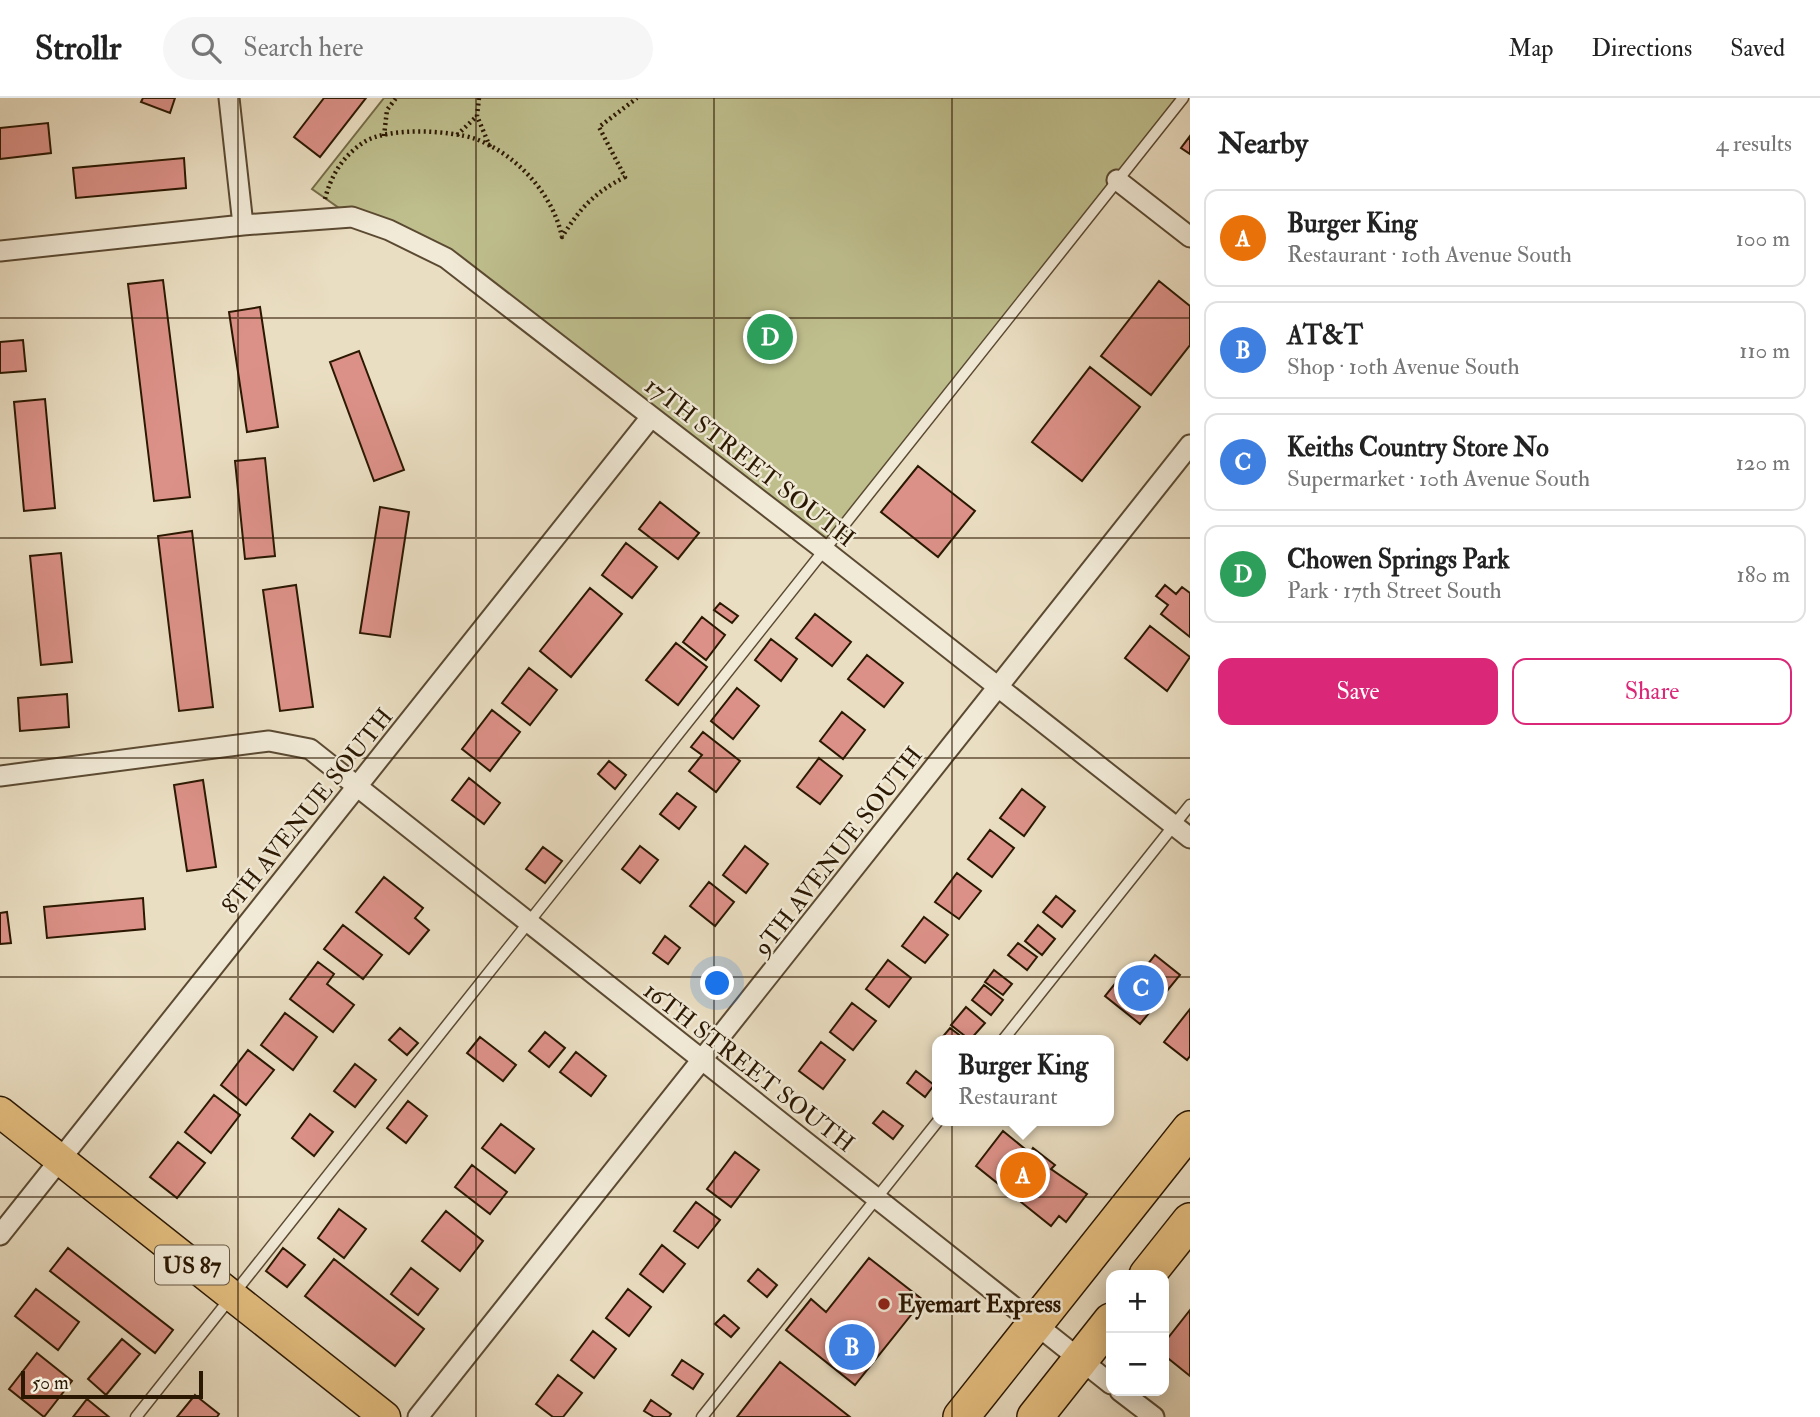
<!DOCTYPE html>
<meta charset="utf-8">
<style>
body{margin:0;font-family:"IM FELL Double Pica",serif;background:#f6f6f6;color:#222}
.controls{position:absolute;right:21px;bottom:21px;display:grid;overflow:hidden;border-radius:14px;box-shadow:0 4px 18px #0003}
.controls button{width:63px;height:63px;display:grid;place-items:center;padding:0;border:0;border-bottom:2px solid #e0e0e0;background:#fff;color:#222;font:35px sans-serif}
.scale{position:absolute;left:21px;bottom:18px;width:182px;box-sizing:border-box;padding-left:7px;border:4px solid #2b1802;border-top:0;font-size:19px;line-height:24px;white-space:nowrap;color:#2b1802;-webkit-text-stroke:5px #f1ead7;paint-order:stroke}
.you{position:absolute;left:718px;top:886px;width:24px;height:24px;margin:-18px;border:5px solid #fff;border-radius:50%;background:#1a73e8;box-shadow:0 0 0 10px #1a73e833}
.badge{display:grid;place-items:center;width:46px;height:46px;border-radius:50%;background:#db2777;color:#fff;font-size:23px;font-weight:700}
.pin{position:absolute;translate:-50% -50%;border:4px solid #fff;box-shadow:0 2px 7px #0006}
.popup{position:absolute;left:932px;top:937px;width:182px;height:91px;box-sizing:border-box;display:grid;place-content:center;border-radius:14px;background:#fff;filter:drop-shadow(0 2px 5px #0005);font-size:23px;white-space:nowrap;color:#767676}
.popup b{font-size:26px;color:#222}
.popup::after{content:'';position:absolute;left:50%;top:100%;margin-left:-14px;border:14px solid transparent;border-top-color:#fff}
.list{margin:0;padding:0;list-style:none}
h2{display:flex;justify-content:space-between;align-items:center;height:91px;margin:0;padding:0 28px;font-size:30px}
h2 small{font-size:23px;font-weight:400;color:#767676}
.list li{display:grid;grid-template-columns:46px 1fr auto;gap:21px;align-items:center;box-sizing:border-box;height:98px;margin:0 14px 14px;padding:0 14px;border:2px solid #e0e0e0;border-radius:14px}
.list b{display:block;font-size:26px;white-space:nowrap}
.list p{margin:0;font-size:23px;white-space:nowrap;color:#767676}
.list em{font-size:23px;font-style:normal;color:#767676}
.actions{display:flex;gap:14px;padding:21px 28px}
.actions a{flex:1;padding:16px 0;border:2px solid #db2777;border-radius:14px;text-align:center;font-size:24px;color:#db2777}
.actions .main{background:#db2777;color:#fff}
.icon{flex:none;width:38px;height:38px;fill:none;stroke:currentColor;stroke-width:2;stroke-linecap:round;stroke-linejoin:round}
.map{position:relative;flex:none;width:1190px;height:1319px;overflow:hidden}
header{display:flex;align-items:center;gap:42px;box-sizing:border-box;height:98px;padding:0 35px;background:#fff;border-bottom:2px solid #e0e0e0}
header strong{font-size:33px}
nav{display:flex;gap:38px;margin-inline-start:auto;font-size:24px}
.search{width:490px;height:63px;background:#f6f6f6;display:flex;align-items:center;gap:18px;box-sizing:border-box;padding:0 24px;border-radius:38px;color:#767676;font-size:26px}
main{display:flex}
aside{flex:1;background:#fff}
.map>svg:first-child{display:block}
</style>
<header>
<strong>Strollr</strong>
<div class="search"><svg class="icon" aria-label="search" viewBox="0 0 24 24"><circle cx="10" cy="10" r="6"/><path d="M15 15l6 6"/></svg>Search here</div>
<nav><a>Map</a><a>Directions</a><a>Saved</a></nav>
</header>
<main>
<div class="map">
<svg width="1190" height="1319" viewBox="0 0 1190 1319">
<rect width="100%" height="100%" fill="#eadec2"/>
<filter id="stains"><feTurbulence type="fractalNoise" baseFrequency=".00286" numOctaves="4"/><feColorMatrix values="0 0 0 0 .2 0 0 0 0 .09 0 0 0 0 .02 0 0 0 .5 -.17"/></filter>
<radialGradient id="worn" r=".72"><stop offset=".6" stop-color="#630" stop-opacity="0"/><stop offset="1" stop-color="#630" stop-opacity=".3"/></radialGradient>
<path fill="#bfbf8e" stroke="#756c48" stroke-width="2" d="M384,0H1183L823,451L446,160L352,119L312,91Z"/>
<path fill="#dc9188" stroke="#2b1802" stroke-width="2" d="M143,0H175L170,15L141,4Z
M324,0H366L320,59L294,39Z
M48,25L51,55L0,61V30Z
M1190,38V56L1181,50Z
M184,60L186,90L76,100L73,70Z
M163,182L190,399L154,403L128,186Z
M1159,183L1190,208V247L1151,297L1101,258Z
M260,209L278,329L247,334L229,214Z
M23,242L26,273L0,275V244Z
M359,253L404,372L374,383L330,264Z
M1090,269L1140,309L1082,383L1032,344Z
M45,301L55,410L24,413L14,304Z
M265,360L275,458L245,461L235,363Z
M918,368L975,413L938,459L881,414Z
M660,404L699,435L678,461L639,431Z
M380,409L409,414L390,539L360,535Z
M192,433L213,609L179,613L158,438Z
M626,445L657,469L632,500L602,477Z
M61,455L72,564L41,567L30,458Z
M296,487L313,609L280,613L263,492Z
M1165,487L1176,496L1182,489L1190,495V539L1161,516L1168,507L1156,498Z
M590,490L622,516L571,579L540,553Z
M720,505L738,518L732,525L714,512Z
M815,516L851,544L832,568L796,540Z
M702,519L725,537L706,562L683,544Z
M1150,528L1190,559L1167,593L1125,560Z
M771,541L797,561L781,583L755,562Z
M676,545L707,569L678,607L646,582Z
M867,557L903,585L884,609L848,581Z
M529,570L557,592L530,627L502,605Z
M737,590L759,608L733,641L711,623Z
M67,596L69,629L20,633L18,600Z
M492,612L520,634L490,673L462,651Z
M842,614L865,632L843,661L820,643Z
M703,634L740,663L716,694L689,673L702,657L691,649Z
M819,660L842,678L820,706L797,689Z
M609,663L626,677L615,691L598,676Z
M469,680L500,705L484,726L452,702Z
M203,682L216,769L187,773L174,687Z
M1022,691L1045,709L1024,738L1000,720Z
M677,695L696,709L679,731L660,716Z
M990,732L1014,750L992,779L968,761Z
M640,748L658,762L640,785L622,771Z
M745,748L768,766L746,795L723,777Z
M543,749L562,763L545,785L526,771Z
M957,775L981,793L959,821L935,804Z
M384,779L423,810L415,820L429,832L409,856L356,814Z
M709,784L734,804L715,828L690,808Z
M1056,798L1075,813L1062,829L1043,814Z
M143,800L145,831L47,840L44,809Z
M7,814L11,845L0,846V815Z
M924,819L948,837L925,865L902,848Z
M343,827L382,857L363,881L324,851Z
M1038,827L1055,841L1042,857L1025,843Z
M665,838L680,850L668,866L653,855Z
M1018,845L1037,859L1027,872L1008,857Z
M1155,857L1180,877L1140,926L1105,898L1126,872L1136,881Z
M888,862L911,880L889,909L866,891Z
M318,864L334,876L327,886L354,907L333,934L290,901Z
M994,872L1012,886L1003,897L985,884Z
M984,887L1003,902L991,917L972,902Z
M852,905L876,923L853,952L830,934Z
M966,909L985,925L970,942L951,927Z
M1190,911V958L1187,962L1164,944Z
M285,915L317,939L293,972L261,947Z
M400,930L418,945L407,957L389,942Z
M950,930L966,942H940Z
M545,934L565,950L549,969L529,953Z
M480,939L516,967L503,983L467,955Z
M821,944L845,962L823,991L799,973Z
M248,952L274,972L246,1007L221,987Z
M576,954L606,978L591,998L560,974Z
M355,966L376,982L355,1009L334,993Z
M916,973L934,987L925,999L907,985Z
M214,997L240,1017L211,1055L185,1034Z
M408,1003L427,1018L406,1045L387,1030Z
M883,1013L903,1028L893,1041L873,1025Z
M310,1016L333,1034L314,1058L292,1040Z
M501,1026L534,1051L515,1075L482,1050Z
M1003,1033L1030,1055L1033,1050L1055,1067L1051,1071L1087,1096L1066,1124L1059,1118L1051,1128L976,1068Z
M178,1044L205,1065L177,1100L150,1079Z
M735,1054L759,1072L731,1109L707,1091Z
M472,1067L507,1094L490,1116L455,1089Z
M696,1104L720,1122L698,1150L674,1133Z
M339,1111L366,1131L344,1160L318,1140Z
M446,1113L483,1143L460,1173L422,1143Z
M662,1147L685,1166L663,1194L640,1176Z
M68,1150L173,1232L155,1255L50,1173Z
M283,1150L305,1167L287,1189L266,1173Z
M869,1160L923,1202L855,1287L786,1232L811,1201L826,1214Z
M334,1161L424,1231L395,1268L305,1198Z
M411,1170L438,1191L418,1217L391,1196Z
M758,1171L777,1187L767,1199L748,1183Z
M36,1191L79,1224L58,1252L15,1218Z
M628,1191L651,1209L629,1238L606,1220Z
M1190,1212V1278L1164,1257V1245Z
M724,1217L739,1230L731,1239L715,1226Z
M593,1233L616,1251L594,1280L571,1262Z
M122,1241L140,1256L106,1297L88,1281Z
M37,1255L72,1283L44,1319L9,1291Z
M682,1262L703,1276L693,1291L672,1277Z
M780,1264L850,1319H737Z
M558,1277L582,1295L563,1319H553L536,1306Z
M195,1297L219,1316L217,1319H177Z
M87,1301L109,1319H73Z
M651,1302L671,1316L669,1319H654L644,1313Z"/>
<g fill="none" stroke-linecap="round" stroke-linejoin="round">
<defs>
<path id="lane" d="M1003,942L1190,707
M136,1319L1183,0
M702,1319L938,1023"/>
<path id="street" d="M229,0L243,127
M1117,82L1190,139
M0,153L243,127L352,119L389,132L446,160L823,451L1190,740
M0,678L269,643L310,651L1111,1286
M0,1137L651,319
M1120,1293L1154,1319
M418,1319L1190,347"/>
<path id="primary" d="M0,1014L385,1319"/>
<path id="highway" d="M1147,1177L1190,1123
M961,1319L1190,1031
M1035,1319L1111,1223"/>
</defs>
<use href="#lane" stroke="#5b4a32" stroke-width="13"/>
<use href="#street" stroke="#5b4a32" stroke-width="23"/>
<use href="#primary" stroke="#2b1802" stroke-width="33"/>
<use href="#highway" stroke="#2b1802" stroke-width="38"/>
<path stroke="#2b1802" stroke-width="4.5" stroke-dasharray="2 3.5" stroke-linecap="butt" d="M479,0L477,18L490,49
M457,37L477,18
M384,38L387,12L396,0
M325,101C331,77 343,58 364,44C388,29 449,32 476,41C517,57 553,96 562,139C581,109 594,95 625,79L599,29L637,0"/>
<use href="#lane" stroke="#f1ead7" stroke-width="10"/>
<use href="#street" stroke="#f1ead7" stroke-width="19"/>
<use href="#primary" stroke="#e5bf81" stroke-width="30"/>
<use href="#highway" stroke="#e5bf81" stroke-width="35"/>
</g>
<path fill="none" stroke="#2b1802" stroke-width="2" stroke-opacity="0.55" d="M238,0V1319M476,0V1319M714,0V1319M952,0V1319M0,220H1190M0,440H1190M0,660H1190M0,879H1190M0,1099H1190"/>
<circle fill="#8f2418" stroke="#f1ead7" stroke-width="2.5" cx="884" cy="1206" r="7"/>
<g text-anchor="middle" stroke-width="5" stroke-linejoin="round" paint-order="stroke">
<rect fill="#f1ead7" stroke="#665742" stroke-width="2" x="155" y="1147.5" width="74" height="39" rx="5"/>
<g font-size="23" font-weight="bold" fill="#2b1802">
<text x="192" y="1175">US 87</text>
</g>
<g font-size="24" fill="#2b1802" stroke="#f1ead7">
<text transform="translate(750 364) rotate(38)" y="8">17TH STREET SOUTH</text>
<text transform="translate(307 713) rotate(-51)" y="8">8TH AVENUE SOUTH</text>
<text transform="translate(838 753) rotate(-52)" y="8">9TH AVENUE SOUTH</text>
<text transform="translate(749 969) rotate(38)" y="8">16TH STREET SOUTH</text>
</g>
<g font-size="24" font-weight="bold" fill="#2b1802" stroke="#f1ead7" text-anchor="start">
<text x="898" y="1214">Eyemart Express</text>
</g>
</g>
<rect width="100%" height="100%" filter="url(#stains)"/>
<rect width="100%" height="100%" fill="url(#worn)"/>
</svg>
<div class="controls">
<button>+</button>
<button>−</button>
</div>
<div class="scale">50 m</div>
<div class="you"></div>
<div class="pin badge" style="left:1023px;top:1077px;background:#e8710a">A</div>
<div class="popup"><b>Burger King</b>Restaurant</div>
<div class="pin badge" style="left:852px;top:1249px;background:#3f7fe0">B</div>
<div class="pin badge" style="left:1141px;top:890px;background:#3f7fe0">C</div>
<div class="pin badge" style="left:770px;top:239px;background:#2e9e5b">D</div>
</div>
<aside>
<h2>Nearby<small>4 results</small></h2>
<ul class="list">
<li><span class="badge" style="background:#e8710a">A</span><div><b>Burger King</b><p>Restaurant · 10th Avenue South</p></div><em>100 m</em></li>
<li><span class="badge" style="background:#3f7fe0">B</span><div><b>AT&amp;T</b><p>Shop · 10th Avenue South</p></div><em>110 m</em></li>
<li><span class="badge" style="background:#3f7fe0">C</span><div><b>Keiths Country Store No</b><p>Supermarket · 10th Avenue South</p></div><em>120 m</em></li>
<li><span class="badge" style="background:#2e9e5b">D</span><div><b>Chowen Springs Park</b><p>Park · 17th Street South</p></div><em>180 m</em></li>
</ul>
<div class="actions"><a class="main">Save</a><a>Share</a></div>
</aside>
</main>
